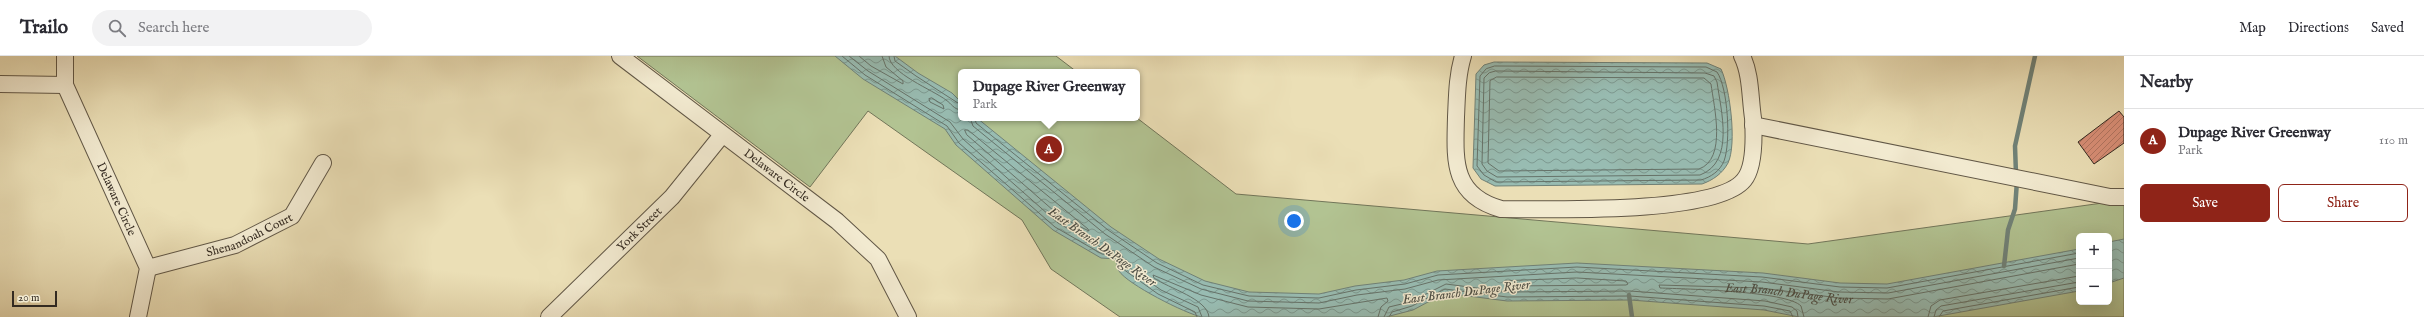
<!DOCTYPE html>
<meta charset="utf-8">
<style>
body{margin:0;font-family:"IM FELL English",serif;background:#f2f2f3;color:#2b2b33}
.controls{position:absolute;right:12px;bottom:12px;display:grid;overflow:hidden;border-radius:6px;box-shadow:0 4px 16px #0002}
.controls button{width:36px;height:36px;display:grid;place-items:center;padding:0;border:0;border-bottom:1px solid #e1e1e2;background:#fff;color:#2b2b33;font:20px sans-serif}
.scale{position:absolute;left:12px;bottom:10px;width:45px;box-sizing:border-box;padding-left:4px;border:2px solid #332a21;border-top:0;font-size:11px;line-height:14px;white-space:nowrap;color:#332a21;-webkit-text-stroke:3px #f2ead0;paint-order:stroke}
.you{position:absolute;left:1294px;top:165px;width:14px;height:14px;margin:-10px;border:3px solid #fff;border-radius:50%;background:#1a73e8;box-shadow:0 0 0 6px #1a73e833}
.badge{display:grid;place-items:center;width:26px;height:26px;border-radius:50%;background:#8f2418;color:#fff;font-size:13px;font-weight:700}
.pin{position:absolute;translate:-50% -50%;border:2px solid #fff;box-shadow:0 1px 4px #0006}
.popup{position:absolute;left:958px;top:13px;width:182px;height:52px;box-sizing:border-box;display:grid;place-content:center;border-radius:6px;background:#fff;filter:drop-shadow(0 1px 3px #0005);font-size:13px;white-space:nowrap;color:#7c7c81}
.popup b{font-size:15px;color:#2b2b33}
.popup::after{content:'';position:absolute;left:50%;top:100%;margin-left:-8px;border:8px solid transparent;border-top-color:#fff}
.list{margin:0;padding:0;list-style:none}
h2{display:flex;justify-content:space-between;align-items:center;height:52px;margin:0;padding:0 16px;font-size:17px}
h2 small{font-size:13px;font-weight:400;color:#7c7c81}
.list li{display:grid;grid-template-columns:26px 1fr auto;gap:12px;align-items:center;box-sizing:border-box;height:64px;padding:0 16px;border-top:1px solid #e1e1e2}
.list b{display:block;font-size:15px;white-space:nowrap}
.list p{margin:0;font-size:13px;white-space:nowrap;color:#7c7c81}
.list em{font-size:13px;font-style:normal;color:#7c7c81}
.actions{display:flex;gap:8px;padding:12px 16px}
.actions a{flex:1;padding:9px 0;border:1px solid #8f2418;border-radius:6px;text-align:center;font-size:14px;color:#8f2418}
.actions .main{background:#8f2418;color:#fff}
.icon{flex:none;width:22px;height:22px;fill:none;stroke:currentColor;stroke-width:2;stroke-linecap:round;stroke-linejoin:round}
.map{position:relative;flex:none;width:2124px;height:261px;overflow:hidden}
header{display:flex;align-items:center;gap:24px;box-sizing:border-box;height:56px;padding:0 20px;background:#fff;border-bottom:1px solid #e1e1e2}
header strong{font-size:19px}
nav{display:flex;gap:22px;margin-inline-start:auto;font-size:14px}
.search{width:280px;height:36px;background:#f2f2f3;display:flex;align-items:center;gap:10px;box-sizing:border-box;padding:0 14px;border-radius:22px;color:#7c7c81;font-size:15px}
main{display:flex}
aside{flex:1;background:#fff}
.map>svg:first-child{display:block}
</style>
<header>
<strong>Trailo</strong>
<div class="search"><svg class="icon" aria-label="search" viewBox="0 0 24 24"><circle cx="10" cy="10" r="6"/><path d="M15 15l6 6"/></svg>Search here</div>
<nav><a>Map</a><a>Directions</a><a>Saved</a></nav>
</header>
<main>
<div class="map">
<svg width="2124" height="261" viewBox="0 0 2124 261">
<defs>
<pattern id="water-waves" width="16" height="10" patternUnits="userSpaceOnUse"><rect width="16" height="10" fill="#98bcb2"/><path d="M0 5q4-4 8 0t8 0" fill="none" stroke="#7d9990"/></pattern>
<pattern id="building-hatch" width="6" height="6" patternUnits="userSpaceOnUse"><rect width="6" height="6" fill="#d88e76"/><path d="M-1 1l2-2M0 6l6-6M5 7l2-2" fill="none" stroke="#b07460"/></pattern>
</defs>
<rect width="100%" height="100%" fill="#ebdfb6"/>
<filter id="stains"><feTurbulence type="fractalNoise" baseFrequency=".005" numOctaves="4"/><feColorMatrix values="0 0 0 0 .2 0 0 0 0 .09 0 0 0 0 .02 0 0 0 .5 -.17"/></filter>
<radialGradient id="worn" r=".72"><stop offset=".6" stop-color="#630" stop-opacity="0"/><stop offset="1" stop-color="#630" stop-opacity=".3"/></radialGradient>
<path fill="#b2c392" stroke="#72765a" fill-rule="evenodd" d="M637,0H1056L1077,16H961V62H1137L1236,138L1808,188L2124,144V261H1120L1051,213L1022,164L868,55L810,131ZM2079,180H2109V246H2079Z"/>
<path fill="url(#water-waves)" stroke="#708278" d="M835,0H895L918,17L952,37L961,46V62H977L1111,171L1159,203L1205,225L1249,236L1319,238L1355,230L1404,224L1437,215L1577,207L1763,217L1840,227L1887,228L2079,193V235L1933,261H1799L1764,254L1630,244L1507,245L1445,237L1413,254L1386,261H1202C1186,258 1127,228 1119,215C1117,212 1117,207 1116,203L1101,202L1053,174L956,89L945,73L863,23Z
M1494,6L1707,7L1721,13C1730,32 1737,88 1728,107C1722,118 1713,124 1702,128L1495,130L1481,123L1473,112L1476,18L1484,9Z
M2124,183V222L2109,227V186Z"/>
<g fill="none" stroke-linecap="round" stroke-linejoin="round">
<g stroke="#66736a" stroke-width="1">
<path d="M842,0L865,19L947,70L959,87L1055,171L1102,198L1118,200L1123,213L1158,238L1195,256L1197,261"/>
<path d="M849,0L868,15L950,66L963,83L1058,167L1104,193L1120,196L1127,210L1161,234L1198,251L1202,261"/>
<path d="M859,0L871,10L903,28V25L886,11L882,0"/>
<path d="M889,0C889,17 933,34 946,44C952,48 953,53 961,54"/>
<path d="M894,0L895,5L916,20L961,49"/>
<path d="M1495,10L1706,11L1717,16C1728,32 1731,86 1724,105C1720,115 1711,121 1701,124L1496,126L1484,119L1477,110L1480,20L1486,13Z"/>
<path d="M1496,15L1705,17L1714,20L1717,26C1721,55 1735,106 1700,119L1497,121L1487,115L1482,108L1484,22L1489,17Z"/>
<path d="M1497,21L1704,22L1711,28C1714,51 1727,103 1699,113L1499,115L1488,107L1490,25Z"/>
<path d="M932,42L943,49L944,53L930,46L929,43Z"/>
<path d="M970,62L973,70L1105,178L1154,211L1201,233L1248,245L1319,247L1357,239L1405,233L1438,224L1577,216L1762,226L1839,236L1888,237L2079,202"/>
<path d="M975,62L976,67L1108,174L1157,207L1203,229L1249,240L1319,242L1356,234L1405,228L1438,219L1577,211L1762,221L1840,231L1887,232L2079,197"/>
<path d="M965,74H968L1088,173L1089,175L1062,162L967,79Z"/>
<path d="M1577,222L1626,225L1628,228L1626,229L1508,230L1503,227L1505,225Z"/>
<path d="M1209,261C1208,243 1168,232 1154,222L1153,219L1201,239L1248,251L1319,253L1387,242L1388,245L1381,251L1378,261"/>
<path d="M1384,261L1389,251L1410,246L1446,228L1508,236L1630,235L1765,245L1792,251L1797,255L1798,261"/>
<path d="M1389,261L1392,256L1412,250L1445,233L1507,241L1630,240L1764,250L1790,255L1793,261"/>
<path id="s1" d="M1804,261L1801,250C1787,235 1685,233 1660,232L1659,229L1761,232L1839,242L1888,243L2079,208"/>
<path d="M1928,261L1931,250L1940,244L2079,220"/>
<path d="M1934,261L1936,254L1941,250L2079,226"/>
<path d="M1939,261L1943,255L2079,231"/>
</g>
<path stroke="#708278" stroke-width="4.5" d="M2016,118L2015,90L2035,0
M2004,210L2008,174L2015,153L2017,125
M1629,239L1632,261"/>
</g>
<path fill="url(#building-hatch)" stroke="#332a21" d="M2119,55L2124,61V87L2094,108L2078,86Z"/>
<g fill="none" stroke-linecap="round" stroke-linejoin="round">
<defs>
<g id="minor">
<path id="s2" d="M620,0L837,165L878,203L908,261"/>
<path d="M1463,0C1457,20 1457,40 1456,61C1455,103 1451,139 1501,153C1547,153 1716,159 1744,124C1755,111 1754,79 1753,62C1750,42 1751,18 1742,0"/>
<path d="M0,28L65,29V0"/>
<path id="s3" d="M65,29L148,212L138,261"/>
<path d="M1753,69L2110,141H2124"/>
<path id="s4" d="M148,212L235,189L292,160L323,107"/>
<path id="s5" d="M549,261L672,141L722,79"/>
</g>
</defs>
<use href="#minor" stroke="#615746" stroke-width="18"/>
<use href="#minor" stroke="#f2ead0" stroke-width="16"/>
</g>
<g text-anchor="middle" stroke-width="3" stroke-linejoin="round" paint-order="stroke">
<g font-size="12" fill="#332a21" stroke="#f2ead0">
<text dy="4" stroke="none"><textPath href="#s2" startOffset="197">Delaware Circle</textPath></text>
<text dy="4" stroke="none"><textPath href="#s3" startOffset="125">Delaware Circle</textPath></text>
<text dy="4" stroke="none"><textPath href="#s5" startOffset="126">York Street</textPath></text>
<text dy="4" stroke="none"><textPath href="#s4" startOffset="107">Shenandoah Court</textPath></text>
</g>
<g font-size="13" font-style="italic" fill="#4c4e45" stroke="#f2ead0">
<text transform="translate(1103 190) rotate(35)" y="5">East Branch DuPage River</text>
<text transform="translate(1466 235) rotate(-7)" y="5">East Branch DuPage River</text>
<text dy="5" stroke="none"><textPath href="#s1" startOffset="288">East Branch DuPage River</textPath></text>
</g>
</g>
<rect width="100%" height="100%" filter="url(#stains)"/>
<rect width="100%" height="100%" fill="url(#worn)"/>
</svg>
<div class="controls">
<button>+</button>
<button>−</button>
</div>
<div class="scale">20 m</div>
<div class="you"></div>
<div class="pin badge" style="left:1049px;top:93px">A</div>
<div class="popup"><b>Dupage River Greenway</b>Park</div>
</div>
<aside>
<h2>Nearby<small></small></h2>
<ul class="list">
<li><span class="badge">A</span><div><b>Dupage River Greenway</b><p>Park</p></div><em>110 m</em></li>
</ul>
<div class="actions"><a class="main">Save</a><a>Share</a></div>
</aside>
</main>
